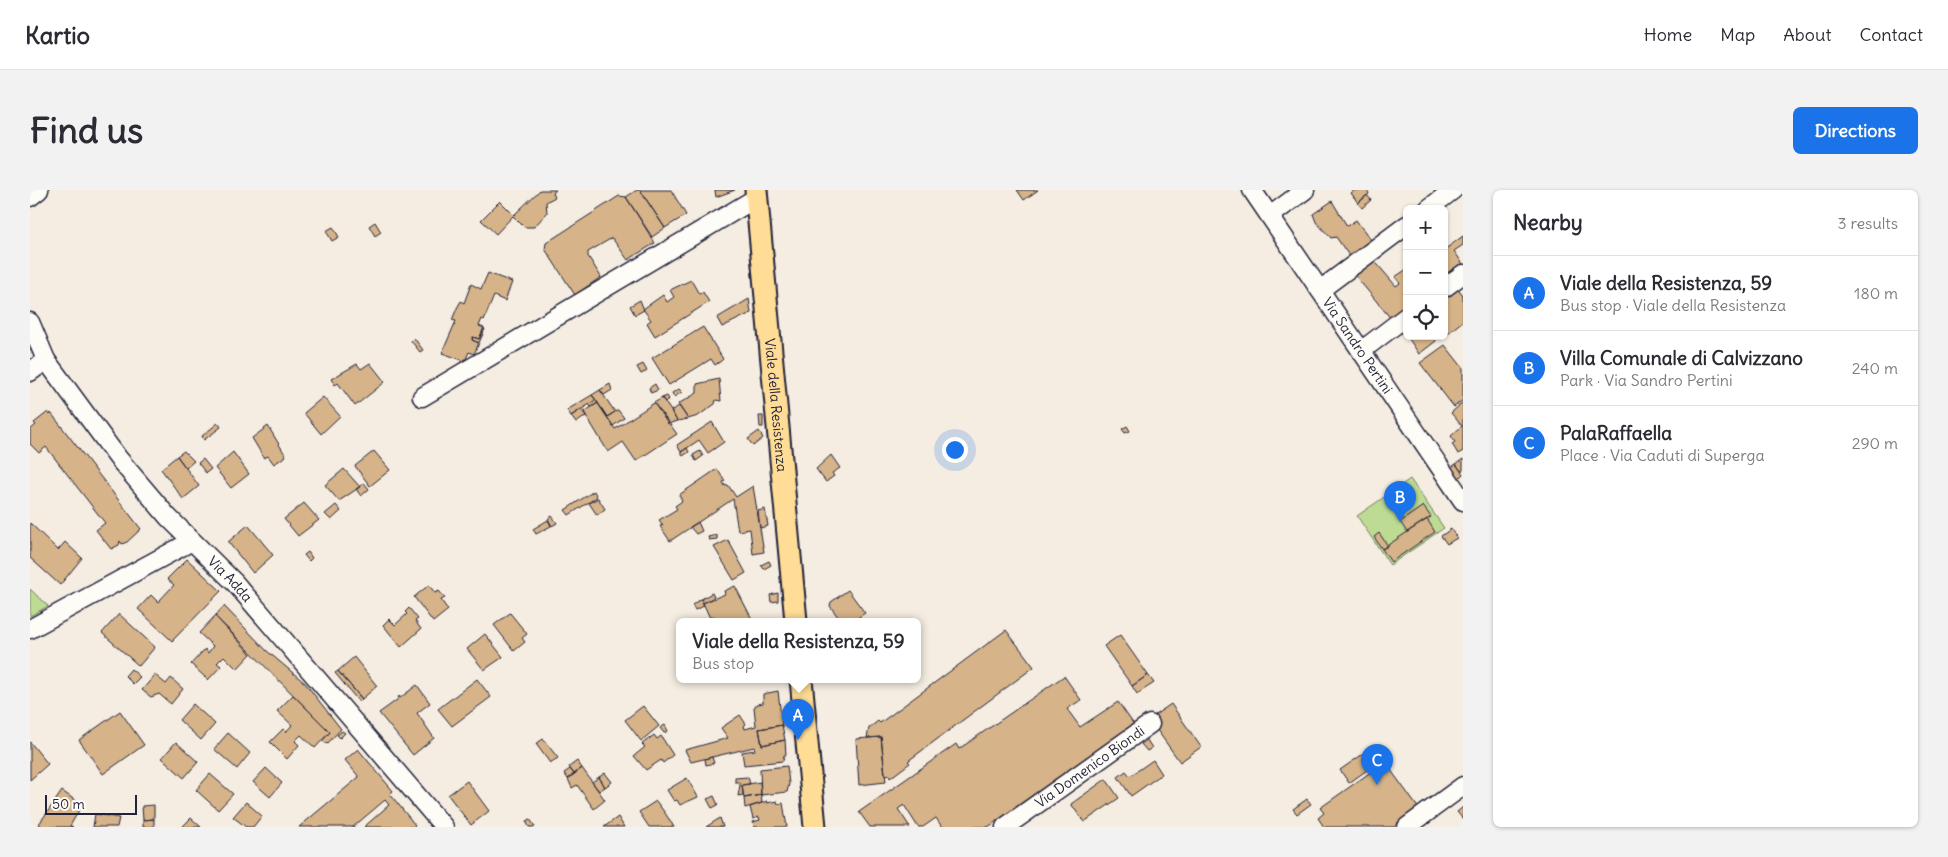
<!DOCTYPE html>
<meta charset="utf-8">
<style>
body{margin:0;font-family:Delius,sans-serif;background:#f2f2f3;color:#2b2b33}
.controls{position:absolute;right:15px;top:15px;display:grid;overflow:hidden;border-radius:8px;box-shadow:0 1px 4px #0004}
.controls button{width:45px;height:45px;display:grid;place-items:center;padding:0;border:0;border-bottom:1px solid #e1e1e2;background:#fff;color:#2b2b33;font:25px sans-serif}
.scale{position:absolute;left:15px;bottom:12px;width:92px;box-sizing:border-box;padding-left:5px;border:2px solid #22223b;border-top:0;font-size:14px;line-height:18px;white-space:nowrap;color:#22223b;-webkit-text-stroke:4px #fdfcf7;paint-order:stroke}
.you{position:absolute;left:924px;top:259px;width:18px;height:18px;margin:-12px;border:4px solid #fff;border-radius:50%;background:#1a73e8;box-shadow:0 0 0 8px #1a73e833}
.badge{display:grid;place-items:center;width:32px;height:32px;border-radius:50%;background:#1a73e8;color:#fff;font-size:16px;font-weight:700}
.pin{position:absolute;translate:-50% -41px;filter:drop-shadow(0 1px 2px #0008)}
.pin::after{content:'';position:absolute;top:26px;width:18px;height:15px;background:inherit;clip-path:polygon(0 0,100% 0,50% 100%)}
.popup{position:absolute;left:646px;top:428px;width:245px;height:65px;box-sizing:border-box;display:grid;place-content:center;border-radius:8px;background:#fff;filter:drop-shadow(0 1px 4px #0005);font-size:16px;white-space:nowrap;color:#7c7c81}
.popup b{font-size:19px;color:#2b2b33}
.popup::after{content:'';position:absolute;left:50%;top:100%;margin-left:-10px;border:10px solid transparent;border-top-color:#fff}
.list{margin:0;padding:0;list-style:none}
h2{display:flex;justify-content:space-between;align-items:center;height:65px;margin:0;padding:0 20px;font-size:21px}
h2 small{font-size:16px;font-weight:400;color:#7c7c81}
.list li{display:grid;grid-template-columns:32px 1fr auto;gap:15px;align-items:center;box-sizing:border-box;height:75px;padding:0 20px;border-top:1px solid #e1e1e2}
.list b{display:block;font-size:19px;white-space:nowrap}
.list p{margin:0;font-size:16px;white-space:nowrap;color:#7c7c81}
.list em{font-size:16px;font-style:normal;color:#7c7c81}
.icon{flex:none;width:28px;height:28px;fill:none;stroke:currentColor;stroke-width:2;stroke-linecap:round;stroke-linejoin:round}
.map{position:relative;flex:none;width:1433px;height:637px;overflow:hidden;border-radius:8px}
header{display:flex;align-items:center;gap:30px;box-sizing:border-box;height:70px;padding:0 25px;background:#fff;border-bottom:1px solid #e1e1e2}
header strong{font-size:24px}
nav{display:flex;gap:28px;margin-inline-start:auto;font-size:18px}
.intro{display:flex;align-items:center;justify-content:space-between;box-sizing:border-box;height:120px;padding:0 30px}
h1{margin:0;font-size:35px}
.button{padding:12px 22px;border-radius:8px;background:#1a73e8;color:#fff;font-size:18px;font-weight:700}
main{display:flex;gap:30px;padding:0 30px}
aside{flex:1;background:#fff;border-radius:8px;box-shadow:0 1px 4px #0004}
.map>svg:first-child{display:block}
</style>
<header>
<strong>Kartio</strong>
<nav><a>Home</a><a>Map</a><a>About</a><a>Contact</a></nav>
</header>
<div class="intro"><h1>Find us</h1><a class="button">Directions</a></div>
<main>
<div class="map">
<svg width="1433" height="637" viewBox="0 0 1433 637">
<rect width="100%" height="100%" fill="#f5ede1"/>
<filter id="ink" filterUnits="userSpaceOnUse"><feTurbulence type="fractalNoise" baseFrequency=".02" numOctaves="2"/><feDisplacementMap in="SourceGraphic" scale="10" xChannelSelector="R" yChannelSelector="G"/><feConvolveMatrix kernelMatrix="1 2 1 2 8 2 1 2 1" color-interpolation-filters="sRGB"/></filter>
<g filter="url(#ink)">
<path fill="#bedb93" stroke="#707e67" d="M1380,289L1414,338L1360,375L1327,326Z
M0,399L18,416L0,426Z"/>
<path fill="#d6b388" stroke="#22223b" d="M510,0H526L523,3L525,7L516,12L517,23L504,37H494L483,26L466,44L451,30L470,11L484,25Z
M607,0H610L635,38L622,47L596,7Z
M610,0H641L656,25L635,38Z
M685,0H705L686,7Z
M987,0H1008L994,10Z
M1325,0H1336L1339,4L1328,13L1321,3Z
M1337,5L1341,10L1332,18L1328,13Z
M589,6L596,7L625,53L598,70L582,48L558,62V66L571,87L545,105L515,59L516,53Z
M1302,11L1317,36L1326,30L1344,54L1322,70L1306,47L1301,48L1286,32L1283,24Z
M345,32L351,42L345,46L339,36Z
M303,37L309,47L302,51L296,41Z
M1433,46V55L1424,61L1433,74V79L1417,90L1414,86V60Z
M1342,68L1366,96L1370,93L1365,87L1377,79V122L1362,130L1323,83Z
M458,83L482,92L475,111L464,106L454,130L452,129L449,136L454,138L449,149L443,147L442,150L449,153L444,164L439,162L435,171L412,163L426,131L422,130L427,118L431,111L434,113L441,94L451,99Z
M661,90L669,104L673,102L679,112L625,146L617,133L621,130L613,119L633,105L637,112L644,107L640,100Z
M1426,96L1433,105V131L1418,143L1414,138V104Z
M719,109L721,123L692,137L687,128Z
M610,110L614,120L605,125L600,116Z
M673,137L693,169L691,171L685,175L681,169L639,195L622,168Z
M454,138L455,139L449,153L442,150L443,147L449,149Z
M1377,146H1408L1405,149L1406,151L1389,164Z
M384,148L393,160L390,162L381,151Z
M1415,155L1433,178V210L1424,217L1390,173Z
M340,173L355,192L325,216L308,193L305,195L301,189L327,174L331,179Z
M613,174L617,181L611,184L607,177Z
M689,189L691,211L686,210L685,214L668,226L658,229L648,214L667,203V194Z
M580,194L582,200L574,205L570,200Z
M625,194L628,200L621,203L619,198Z
M649,199L652,202L644,207L642,203Z
M570,200L585,222L577,227L562,205Z
M562,205L566,210L541,226L537,220Z
M637,206L639,209L635,212L632,208Z
M293,207L310,226L291,244L274,223Z
M632,208L641,221L647,231L638,234L624,213Z
M566,210L568,213L561,217L559,214Z
M1433,212V261L1428,264L1422,254L1425,252L1421,246L1432,236L1421,223Z
M568,213L585,239L624,213L647,244L606,271L593,252L578,262L554,222Z
M649,216L658,229L647,231L641,221Z
M551,219L556,226L546,233L541,226Z
M588,220L594,228L583,236L577,227Z
M18,222L20,225L21,223L111,339L97,352L92,354L90,351L89,355L81,359L66,340L75,333L16,257L9,263L0,254V240L6,235L4,233Z
M729,226H733V237H730Z
M682,232L694,252L678,263L669,250L651,262L647,255Z
M188,233L191,237L174,250L172,246Z
M238,236L256,266L244,274L238,266L234,268L222,248Z
M1097,236L1100,241L1095,243L1092,239Z
M729,241L733,248L723,256L718,249Z
M657,258L659,262L653,266L651,262Z
M154,261L164,271L156,278L147,266Z
M344,261L360,280L340,296L325,276Z
M670,261L673,266L666,271L663,265Z
M203,262L219,284L201,298L185,278Z
M801,265L810,278L802,283L804,286L796,292L786,279Z
M147,266L169,296L153,309L131,279Z
M173,269L181,279L176,283L168,273Z
M1433,269V280L1431,281L1426,274Z
M1426,274L1433,284L1428,289L1420,278Z
M314,279L330,297L309,311L295,295Z
M687,279L695,291L693,292L695,296L698,295L706,307L723,296L734,362L723,364L720,339L708,341L703,309L640,351L630,336L633,335L629,330L647,319L645,316L652,311L649,305Z
M334,293L339,299L331,306L326,299Z
M564,301L567,307L539,325L535,320Z
M568,308L575,319L567,325L559,313Z
M274,313L289,330L268,346L254,329Z
M306,315L311,321L301,330L295,324Z
M1393,316L1401,327L1377,342L1370,332Z
M735,319L738,336L730,338L728,321Z
M522,326L527,333L522,336L518,329Z
M1397,329L1405,342L1361,372L1352,359Z
M518,330L521,336L506,344L503,339Z
M668,332L672,341L666,344L660,337Z
M0,333L28,360L35,352L52,368L30,395L0,368Z
M218,335L243,365L223,383L198,352Z
M1421,339L1427,348L1417,354L1411,346Z
M1349,343L1358,356L1352,359L1344,347Z
M687,345V349L679,350L678,347Z
M698,350L716,383L704,390L684,357Z
M278,362L282,368L279,371L274,365Z
M157,369L191,401L142,451L108,419L121,405L128,412L144,395L137,389Z
M739,371L741,375L734,379L731,375Z
M399,395L405,403L409,401L415,408L411,410L418,420L403,432L384,407Z
M705,396L723,431H686L684,426L680,428L673,413L695,404L694,401Z
M818,400L835,423L823,431H811L800,416L801,412Z
M682,403L684,407L673,413L671,409Z
M748,403V411L741,412L740,405Z
M671,409L674,416L665,420L662,415Z
M194,416L237,461L275,493L311,539L297,554L292,551L300,542L185,426Z
M379,418L388,429L385,431L391,439L371,457L353,435L359,429L365,435L377,424L375,422Z
M480,423L497,444L492,448L495,452L484,461L464,435Z
M89,424L125,457L109,476L72,443Z
M185,426L221,464L207,479L194,466L187,473L191,476L178,490L161,474L175,459L178,463L183,456L169,443Z
M976,440L1004,477L878,571L880,573L860,588L859,585L855,586L851,547L837,548L839,538L848,531L850,533Z
M455,444L473,467L454,480L437,459Z
M1090,445L1118,485L1102,496L1074,456Z
M324,467L347,496L332,509L308,481Z
M101,479L110,487L103,494L95,486Z
M308,481L332,509L329,512L305,483Z
M125,485L136,494L141,488L153,499L141,514L129,504L121,507L112,500Z
M1118,485L1124,493L1107,504L1102,496Z
M1034,486L1051,510L1037,519L1050,537L1088,512L1105,536L958,637H912L906,628L893,637H888L874,615L868,619L880,637H840L829,622L926,554L929,559Z
M447,489L461,507L422,536L408,519Z
M387,495L400,513L387,523L404,548L383,565L349,523L367,510L369,506L370,508Z
M748,501L752,535L729,539L732,555L755,550L756,565H754L753,571L714,575L712,562L725,560L724,557L661,572L655,560L698,548L691,538L710,525L716,534L714,536L715,539L726,536L724,517L728,514L733,513V504Z
M263,505L300,542L285,558L271,545L265,551L269,555L257,569L240,552L253,539L256,542L262,535L247,521Z
M163,514L185,534L171,550L149,530Z
M1141,514L1171,557L1150,572L1119,529Z
M613,516L629,536L611,551L595,530Z
M90,521L114,555L73,584L49,550Z
M635,535L638,541L634,543L630,538Z
M752,535L755,550L732,555L729,539Z
M312,541L315,543L310,548L307,545Z
M198,543L220,563L207,579L184,559Z
M624,545L627,549L631,546L643,565L633,573L631,570L616,580L604,566L615,557L612,554Z
M851,547L856,592L829,595L826,549Z
M513,549L528,568L520,573L506,554Z
M1117,550L1122,558L1117,561L1111,554Z
M0,552L18,574L0,590Z
M146,552L168,572L154,588L132,568Z
M1346,555L1355,567L1319,593L1310,580Z
M328,559L363,601L360,604L385,635L383,637H334L359,615L355,610L323,637H269L329,587L315,570Z
M682,567L684,573L676,575L675,569Z
M1123,570L1132,584L1101,606L1088,587L1096,581L1100,586Z
M547,571L552,578L544,584L539,577Z
M1355,572L1389,619L1364,637H1294L1288,628L1294,623L1290,618Z
M757,576L759,594L757,602L731,605L730,579Z
M236,578L252,593L240,607L223,592Z
M552,578L575,610L564,619L547,595L542,598L538,589Z
M540,579L544,584L538,589L534,583Z
M575,583L582,592L575,597L569,587Z
M180,584L203,604L188,620L166,600Z
M569,587L575,597L569,601L562,592Z
M718,587L720,594L712,595L713,605L708,606L710,595L709,592H705V588Z
M657,588L668,607L650,615L647,610L644,611L637,600Z
M1076,589L1089,608L1054,632L1041,614Z
M437,591L459,621L441,635L418,605Z
M730,592L731,605L714,608L712,595Z
M32,601L52,615L40,636L43,637H13L9,634Z
M731,605L732,613L715,618L714,608Z
M684,606L688,615L682,618L677,609Z
M1277,609L1281,614L1267,624L1263,619Z
M626,611L635,623L644,637H619L609,622Z
M737,611V613L747,611L748,614L753,613L757,637H724L723,632L730,630L729,627L723,629L720,617Z
M216,612L232,626L223,637H216L203,627Z
M124,615V629L113,630L112,616Z
M1433,617V629L1427,622Z
M65,624L89,628L87,637H63Z
M588,627L594,637H574Z
M161,628L171,637H152Z
M690,628L693,637H676Z
M124,629V637H113V630Z
M500,629L505,637H499L496,631Z"/>
<g fill="none" stroke-linecap="round" stroke-linejoin="round">
<defs>
<g id="minor">
<path id="s1" d="M1222,0L1433,311"/>
<path d="M0,7L9,0"/>
<path d="M1398,19L1423,0"/>
<path d="M1240,26L1275,0"/>
<path d="M1414,98L1433,84"/>
<path d="M1290,100L1377,35"/>
<path id="s2" d="M0,132L16,170L88,268L138,327L205,393L414,637"/>
<path d="M1331,161L1377,126"/>
<path d="M0,182L16,170"/>
<path d="M392,207L726,8"/>
<path d="M0,439L162,351"/>
<path id="s3" d="M975,637L1120,534"/>
<path d="M1377,637L1433,596"/>
</g>
<g id="major">
<path id="s4" d="M726,0L766,431"/>
<path d="M771,489L785,637"/>
</g>
</defs>
<use href="#minor" stroke="#22223b" stroke-width="21"/>
<use href="#major" stroke="#22223b" stroke-width="25"/>
<use href="#minor" stroke="#fdfcf7" stroke-width="18"/>
<use href="#major" stroke="#ffdd96" stroke-width="21"/>
</g>
</g>
<g text-anchor="middle" stroke-width="5" stroke-linejoin="round" paint-order="stroke">
<g font-size="14" fill="#22223b" stroke="#fdfcf7">
<text dy="5" stroke="none"><textPath href="#s1" startOffset="188">Via Sandro Pertini</textPath></text>
<text dy="5" stroke="none"><textPath href="#s4" startOffset="216">Viale della Resistenza</textPath></text>
<text dy="5" stroke="none"><textPath href="#s2" startOffset="328">Via Adda</textPath></text>
<text dy="5" stroke="none"><textPath href="#s3" startOffset="104">Via Domenico Biondi</textPath></text>
</g>
</g>
</svg>
<div class="controls">
<button>+</button>
<button>−</button>
<button><svg class="icon" aria-label="locate" viewBox="0 0 24 24"><circle cx="12" cy="12" r="6"/><path d="M12 2v4M12 18v4M2 12h4M18 12h4"/></svg></button>
</div>
<div class="scale">50 m</div>
<div class="you"></div>
<div class="pin badge" style="left:768px;top:550px">A</div>
<div class="popup"><b>Viale della Resistenza, 59</b>Bus stop</div>
<div class="pin badge" style="left:1370px;top:332px">B</div>
<div class="pin badge" style="left:1347px;top:595px">C</div>
</div>
<aside>
<h2>Nearby<small>3 results</small></h2>
<ul class="list">
<li><span class="badge">A</span><div><b>Viale della Resistenza, 59</b><p>Bus stop · Viale della Resistenza</p></div><em>180 m</em></li>
<li><span class="badge">B</span><div><b>Villa Comunale di Calvizzano</b><p>Park · Via Sandro Pertini</p></div><em>240 m</em></li>
<li><span class="badge">C</span><div><b>PalaRaffaella</b><p>Place · Via Caduti di Superga</p></div><em>290 m</em></li>
</ul>
</aside>
</main>
